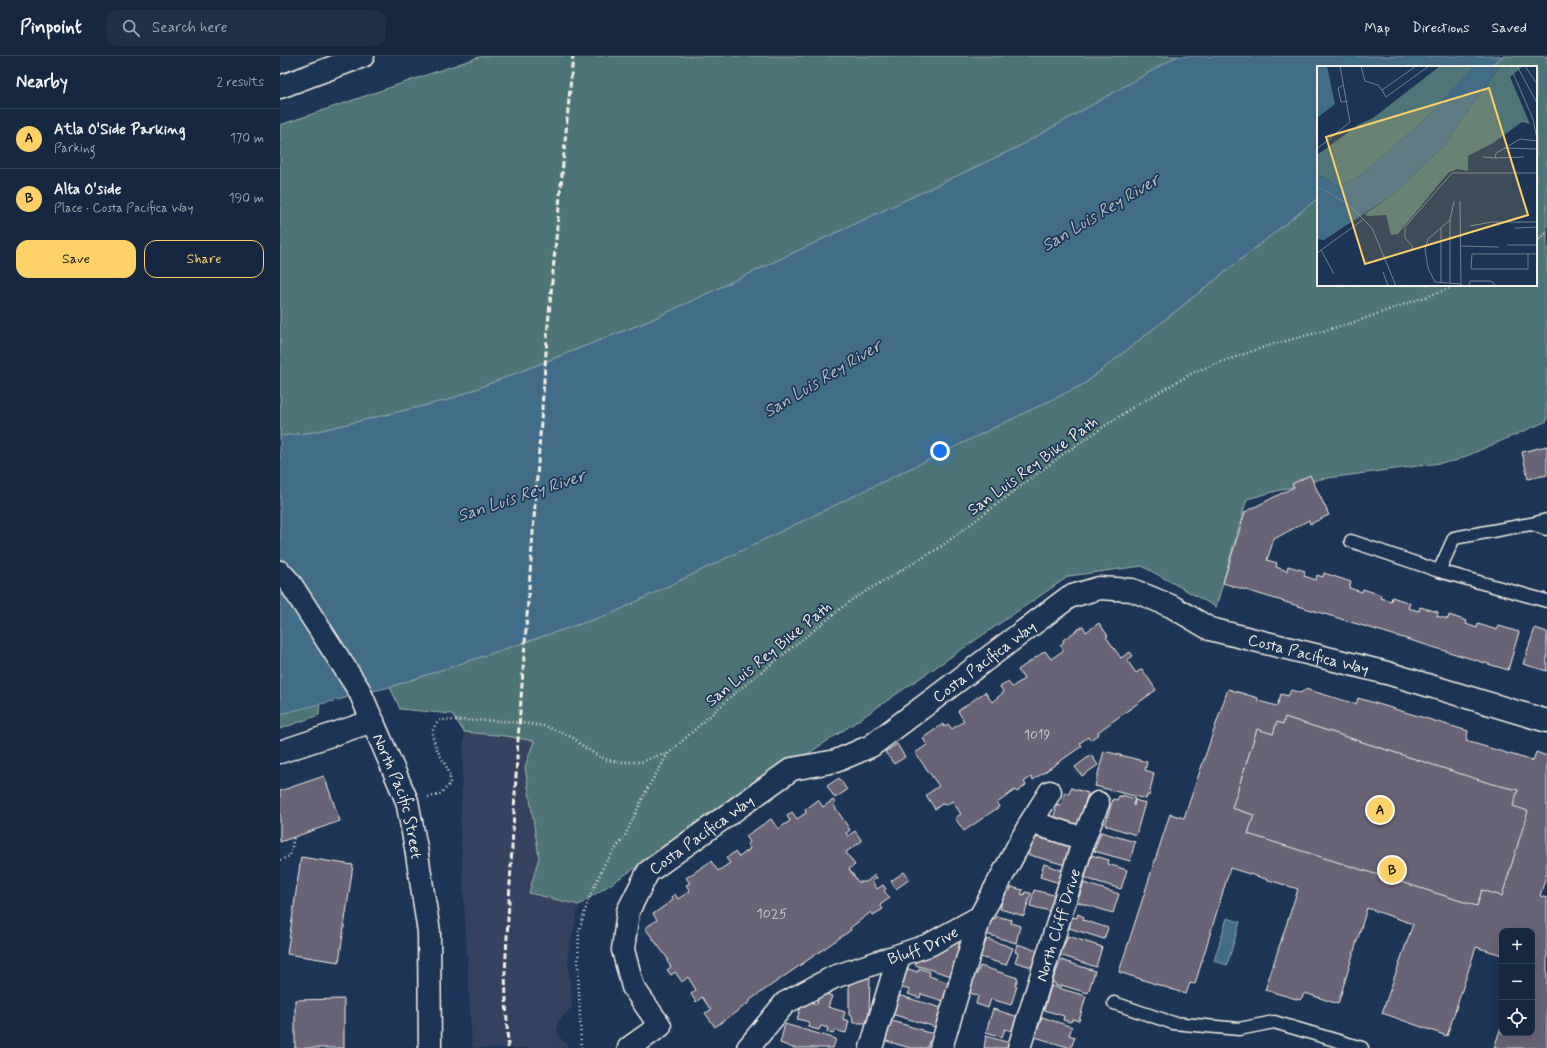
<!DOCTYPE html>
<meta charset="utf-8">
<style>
body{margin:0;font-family:Mynerve,sans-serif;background:#1f3048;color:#f1f3f6}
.controls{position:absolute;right:12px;bottom:12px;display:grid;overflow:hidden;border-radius:8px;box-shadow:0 4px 16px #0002}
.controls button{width:36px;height:36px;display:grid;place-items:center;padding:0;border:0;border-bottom:1px solid #35445a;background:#162841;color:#f1f3f6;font:20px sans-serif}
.you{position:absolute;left:660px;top:395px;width:14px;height:14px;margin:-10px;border:3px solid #fff;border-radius:50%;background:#1a73e8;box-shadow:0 0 0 6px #1a73e833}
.badge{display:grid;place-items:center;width:26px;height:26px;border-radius:50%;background:#ffd166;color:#111;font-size:13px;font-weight:700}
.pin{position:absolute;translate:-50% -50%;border:2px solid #fff;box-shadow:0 1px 4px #0006}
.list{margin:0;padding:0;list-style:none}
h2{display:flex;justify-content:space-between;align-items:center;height:52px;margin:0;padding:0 16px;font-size:17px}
h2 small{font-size:13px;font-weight:400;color:#9ea6b1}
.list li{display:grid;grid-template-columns:26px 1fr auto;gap:12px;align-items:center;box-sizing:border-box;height:60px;padding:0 16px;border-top:1px solid #35445a}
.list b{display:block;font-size:15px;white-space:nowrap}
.list p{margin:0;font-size:13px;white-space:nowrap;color:#9ea6b1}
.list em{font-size:13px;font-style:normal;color:#9ea6b1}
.actions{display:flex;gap:8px;padding:12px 16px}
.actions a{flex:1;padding:9px 0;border:1px solid #ffd166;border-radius:12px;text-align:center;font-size:14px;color:#ffd166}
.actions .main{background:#ffd166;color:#111}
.icon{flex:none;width:22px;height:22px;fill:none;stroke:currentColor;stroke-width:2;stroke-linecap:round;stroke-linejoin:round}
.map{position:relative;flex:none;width:1267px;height:992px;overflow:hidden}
header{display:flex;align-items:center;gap:24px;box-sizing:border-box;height:56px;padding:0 20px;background:#162841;border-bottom:1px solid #35445a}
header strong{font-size:19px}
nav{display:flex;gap:22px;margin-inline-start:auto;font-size:14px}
.search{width:280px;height:36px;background:#1f3048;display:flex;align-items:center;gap:10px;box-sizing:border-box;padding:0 14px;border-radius:12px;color:#9ea6b1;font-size:15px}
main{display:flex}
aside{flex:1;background:#162841}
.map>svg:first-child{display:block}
</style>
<header>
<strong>Pinpoint</strong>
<div class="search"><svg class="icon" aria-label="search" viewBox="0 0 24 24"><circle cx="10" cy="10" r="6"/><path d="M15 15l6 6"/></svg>Search here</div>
<nav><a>Map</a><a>Directions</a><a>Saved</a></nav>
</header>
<main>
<aside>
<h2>Nearby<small>2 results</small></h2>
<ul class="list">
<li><span class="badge">A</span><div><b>Atla O'Side Parking</b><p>Parking</p></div><em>170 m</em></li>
<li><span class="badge">B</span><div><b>Alta O'side</b><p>Place · Costa Pacifica Way</p></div><em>190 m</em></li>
</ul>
<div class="actions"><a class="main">Save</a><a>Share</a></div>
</aside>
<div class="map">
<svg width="1267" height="992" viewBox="0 0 1267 992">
<rect width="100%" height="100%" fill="#1d3557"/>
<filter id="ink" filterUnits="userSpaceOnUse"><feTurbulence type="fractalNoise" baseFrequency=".025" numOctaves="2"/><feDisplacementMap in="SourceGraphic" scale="8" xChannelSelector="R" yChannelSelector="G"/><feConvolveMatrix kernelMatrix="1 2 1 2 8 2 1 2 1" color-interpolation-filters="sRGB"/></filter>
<g filter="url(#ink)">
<path fill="#344360" d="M282,0H298L243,682L254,685L245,711L259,801L249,837L299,849L288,899L292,951L278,965L277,975L281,983L290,992H192L180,772L184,676L226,680Z"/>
<path fill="#4e7577" stroke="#a1b3b0" d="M202,0H898L738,91L369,265L168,344L34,376L0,380V69Z
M1223,0H1267V365L1175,405L1041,423L967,443L936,551L862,510L789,520L567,672L299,849L249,837L259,801L245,711L254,685L226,680L184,676L172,658L120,653L110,631L333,557L804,328L1038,142V229H1256V11H1209Z
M0,571L40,628L39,659L0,673Z"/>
<path fill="#426d89" stroke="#89a2af" d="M898,0H1223L1209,11H1038V142L804,328L333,557L110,631L0,658V380L34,376L168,344L369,265L738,91Z
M947,862L960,866L947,909L934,905Z"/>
<path fill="#686376" stroke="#f4f1e8" d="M1267,390V419L1248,423L1242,396Z
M1030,419L1049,459L1030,468L1029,464L994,483L987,504L997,507L996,511L1007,515L1008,510L1025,515L1024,520L1036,524L1037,519L1043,521L1044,517L1071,526L1069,532L1082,536L1083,533L1101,539L1100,542L1111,545L1112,541L1130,547L1128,552L1139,555L1140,551L1158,556L1157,560L1168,563L1169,559L1187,565L1186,568L1197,572L1198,568L1217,574L1219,570L1239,576L1228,614L943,527L965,456L1014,431L1012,428Z
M819,567L828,580L826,581L841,602L850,596L853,600L847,604L856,617L862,613L876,634L818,676L819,678L810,684L808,681L800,687L802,690L753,724L751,721L744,726L746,729L737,736L735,734L717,747L719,751L684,775L675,762L681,758L672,745L666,749L662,748L655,753L646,739L659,730L635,697L647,689L643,682L663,668L664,671L668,668L672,673L684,665L678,655L705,636L712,646L724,636L720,631L728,626L732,631L744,623L738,614L765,595L771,603L784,594L780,589L784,586L783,584L803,570L806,576Z
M1255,572L1267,576V615L1243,608Z
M948,633L978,642V645L997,650L1001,638L1008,640L1011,634L1021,637L1025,633L1076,648L1078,642L1188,675L1186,685L1220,695L1253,705L1256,696L1267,700V817L1260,840L1267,842V992H1214L1222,968V977H1252V875H1222V899L1196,891L1167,980L1102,957L1133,868L1087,852L1058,948L1025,937L1020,944L985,934L1018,833L950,812L915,928L910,927L906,938L839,916L890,758L904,762Z
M1005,661L1212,728L1238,734L1233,750L1248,755L1222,840L1202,834L1197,850L968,778L974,759L952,752L977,673L993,678L997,666L1003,668Z
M617,688L625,701L614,708L605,696Z
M824,695L867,706L865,714L874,717L869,740L867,739L866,743L815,730Z
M811,699L818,709L802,720L795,711Z
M44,720L60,765L0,786V735Z
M559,722L567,734L555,742L547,730Z
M791,732L808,737L797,774L773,764L777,749L781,750L785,736L789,738Z
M842,739L855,743L853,749L854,750L855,744L865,747L856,779L825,769L833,743L837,744L839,740L842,741Z
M538,744L543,751L553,744L555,747L553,748L570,774L566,777L568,780L575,775L582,785L566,796L575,809L569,813L578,826H586L595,819L597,822L592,825L597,833L603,829L606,833L604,835L610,842L600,849L603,853L593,859L591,856L570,872L571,874L470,944V946L435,971L425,957L431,954L422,941L416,946L411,938L416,934L408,921L402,926L395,916L391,919L387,914L391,911L387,905L388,903L365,872L377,864L373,858L393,844L391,841L395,838L398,843L410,835L406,829L410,827L406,822L431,805L438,815L450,807L446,802L455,796L459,801L470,793L467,788L470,786L466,780L491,763L498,773L510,765L507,760L512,756L517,763L526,757L525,754Z
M821,776L855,786L850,805L814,795Z
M756,781L790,790L788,796L792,797L789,810L746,798Z
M811,799L829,804L828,808L847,814L841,833L805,822Z
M21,801L73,809L59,906L7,898Z
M764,808L790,817L786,829L760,821Z
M624,816L630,823L616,833L611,825Z
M804,827L839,838L833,857L797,846Z
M731,831L743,834L741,838L744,839L745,836L751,837L744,860L720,853L725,834L730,835Z
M754,834L781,841L777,857L750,850Z
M798,858L804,861L803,864L828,872L824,883L789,872L792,861L797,862Z
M716,860L732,864L731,867L740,870L736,887L706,878L711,861L715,863Z
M788,880L822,891L816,911L780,899Z
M671,882L686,887L675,921L635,909L639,898L650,901L654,889Z
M707,883L733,892L726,909L700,901L702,890H704Z
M737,888L762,896L758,913L735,906L738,897L735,896Z
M781,904L815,915L808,937L781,929V931L775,929V927L772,926Z
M700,910L738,922L735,930H737L731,949L711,943L708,952L696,948L698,940L688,936L694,918H697Z
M625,912L638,916L639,912L650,916L649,920L673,928L667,946L641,938L640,942L628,938L630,934L619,931Z
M590,921L589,958L586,967H573L572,959H569V922Z
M771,930L806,940L799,965L792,963L791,966L783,964L784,960L764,954Z
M540,936L552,940L548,951L565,956L563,963L569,965L566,977L554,974L553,978L547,976L548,972L541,970L539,974L528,971L529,966L517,963L523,944L537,948Z
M614,938L665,953L659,972L608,957Z
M64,943V992H15V944Z
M713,953L745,963L739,977L725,973L722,981L706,976Z
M762,961L792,971L789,979L795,981L791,992L755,981Z
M609,964L642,974V975L654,978L652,986L649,985L647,992H630L603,984Z
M505,968L556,983L553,992H513L500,987Z
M706,980L733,988L732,992H704Z"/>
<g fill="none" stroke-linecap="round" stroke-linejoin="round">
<defs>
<path id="service" d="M1267,464L1251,468L1267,473
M1251,468L1174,482L1159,515L1267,545
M1071,485L1159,515
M834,947L893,967L959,973L994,966L1082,992"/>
<g id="minor">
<path d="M0,696L93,665"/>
<path d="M751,766L804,783"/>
<path id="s1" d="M349,992L380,970L353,931L343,894L348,855L368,816L512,713L556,705L591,690L789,541L819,532L852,534L891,550L930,573L1107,617L1267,665"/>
<path id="s2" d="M468,992L505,947L554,921L649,889L700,861L751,766L770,736"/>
<path d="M591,992L619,900"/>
<path d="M661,992L700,861"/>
<path id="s3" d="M739,992L804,783L818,747"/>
</g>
<g id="secondary">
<path d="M0,31L83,0"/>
<path id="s4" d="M0,516L10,527L79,634L127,745L136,792L149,876L150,992"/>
</g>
</defs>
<use href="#service" stroke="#f4f1e8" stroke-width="15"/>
<use href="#minor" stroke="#f4f1e8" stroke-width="25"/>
<use href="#secondary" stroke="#f4f1e8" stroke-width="25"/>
<path stroke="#f4f1e8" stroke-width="2.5" stroke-dasharray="1 3" stroke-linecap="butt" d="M1256,186L1267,176
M148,741L159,739L170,728C170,725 170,721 170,719C165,703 140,677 161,664L225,665L265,670L292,681L304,691L324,703L338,706H361L377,700L388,698
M0,804L10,800L14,781
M301,992L298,910L299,875L309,842L324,809L345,780L367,733L388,698L455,637L573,543L659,492L782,399L853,351L916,315L987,290L1069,268L1179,229"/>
<use href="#service" stroke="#1d3557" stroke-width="12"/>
<use href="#minor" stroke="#1d3557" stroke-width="22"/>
<use href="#secondary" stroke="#1d3557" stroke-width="22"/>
<path stroke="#f4f1e8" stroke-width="3" stroke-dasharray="6 3" stroke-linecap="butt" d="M228,992L225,917L238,684L268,269L293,0"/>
</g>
</g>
<g text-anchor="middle" stroke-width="3.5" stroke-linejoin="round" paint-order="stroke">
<g font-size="14" fill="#d1cecc">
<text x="757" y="683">1019</text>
<text x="492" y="862">1025</text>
</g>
<g font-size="16" fill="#f4f1e8" stroke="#1d3557">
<text transform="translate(752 409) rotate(-36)" y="6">San Luis Rey Bike Path</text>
<text transform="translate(488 597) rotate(-39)" y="6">San Luis Rey Bike Path</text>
<text dy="6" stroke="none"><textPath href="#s1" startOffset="968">Costa Pacifica Way</textPath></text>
<text dy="6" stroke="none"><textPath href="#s1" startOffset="608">Costa Pacifica Way</textPath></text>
<text dy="6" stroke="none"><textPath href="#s4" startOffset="256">North Pacific Street</textPath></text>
<text dy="6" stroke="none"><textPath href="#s1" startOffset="272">Costa Pacifica Way</textPath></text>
<text dy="6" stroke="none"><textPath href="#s3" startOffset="129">North Cliff Drive</textPath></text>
<text dy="6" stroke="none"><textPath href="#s2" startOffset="208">Bluff Drive</textPath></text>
</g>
<g font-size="17" font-style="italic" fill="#b6c3c7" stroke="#1d3557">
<text transform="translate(820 156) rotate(-31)" y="6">San Luis Rey River</text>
<text transform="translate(542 322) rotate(-31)" y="6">San Luis Rey River</text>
<text transform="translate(241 439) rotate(-18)" y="6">San Luis Rey River</text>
</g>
</g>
<g transform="translate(1037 10)">
<rect width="220" height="220" fill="#1d3557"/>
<path d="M123,0H158L107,54L44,109L21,121L0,107V89L41,59L56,52ZM183,0H206L193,11L213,58L205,56L176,77L151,90V105L140,103L131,107L81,168L74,169L69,149L50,150L48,148L74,130L125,82Z" fill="#4e7577"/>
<path d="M0,0H10L18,38L0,52ZM158,0H183L125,82L74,130L7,174L0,173V107L21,121L44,109L107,54Z" fill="#426d89"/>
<path fill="none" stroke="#738091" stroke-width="1" d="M44,0L48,15L61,19L65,24M99,0L65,24L69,31L112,0M193,0L216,53L220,73M200,0L220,37M208,0L220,18M27,19L21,22L24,36L31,35M220,75L203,73L188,82L220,83M188,82L179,87L178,92L207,91M0,83L33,56L23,0M166,91L178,92M0,120L31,138L55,162L79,220M137,135L133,154L111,173L108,183L111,202L118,216L144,218M143,135L144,219M133,154V217M153,160L175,156H220M124,162V217M198,162L220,161M190,179H220M143,180L182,181M4,184L17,208M93,185L96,181L88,172V161L135,107H220M0,187L47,153M211,188V203H154L155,188H220M66,206L71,220M152,220L153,215H174L179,220"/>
<path fill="#ffd166" fill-opacity="0.15" stroke="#ffd166" stroke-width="2" d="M172,22L211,149L48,198L9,71Z"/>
<rect width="220" height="220" fill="none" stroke="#f4f1e8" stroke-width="2"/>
</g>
</svg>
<div class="controls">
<button>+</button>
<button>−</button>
<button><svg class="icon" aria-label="locate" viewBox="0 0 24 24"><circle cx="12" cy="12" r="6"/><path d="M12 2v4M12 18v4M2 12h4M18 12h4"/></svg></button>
</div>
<div class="you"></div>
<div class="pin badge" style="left:1100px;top:754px">A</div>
<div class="pin badge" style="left:1112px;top:814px">B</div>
</div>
</main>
